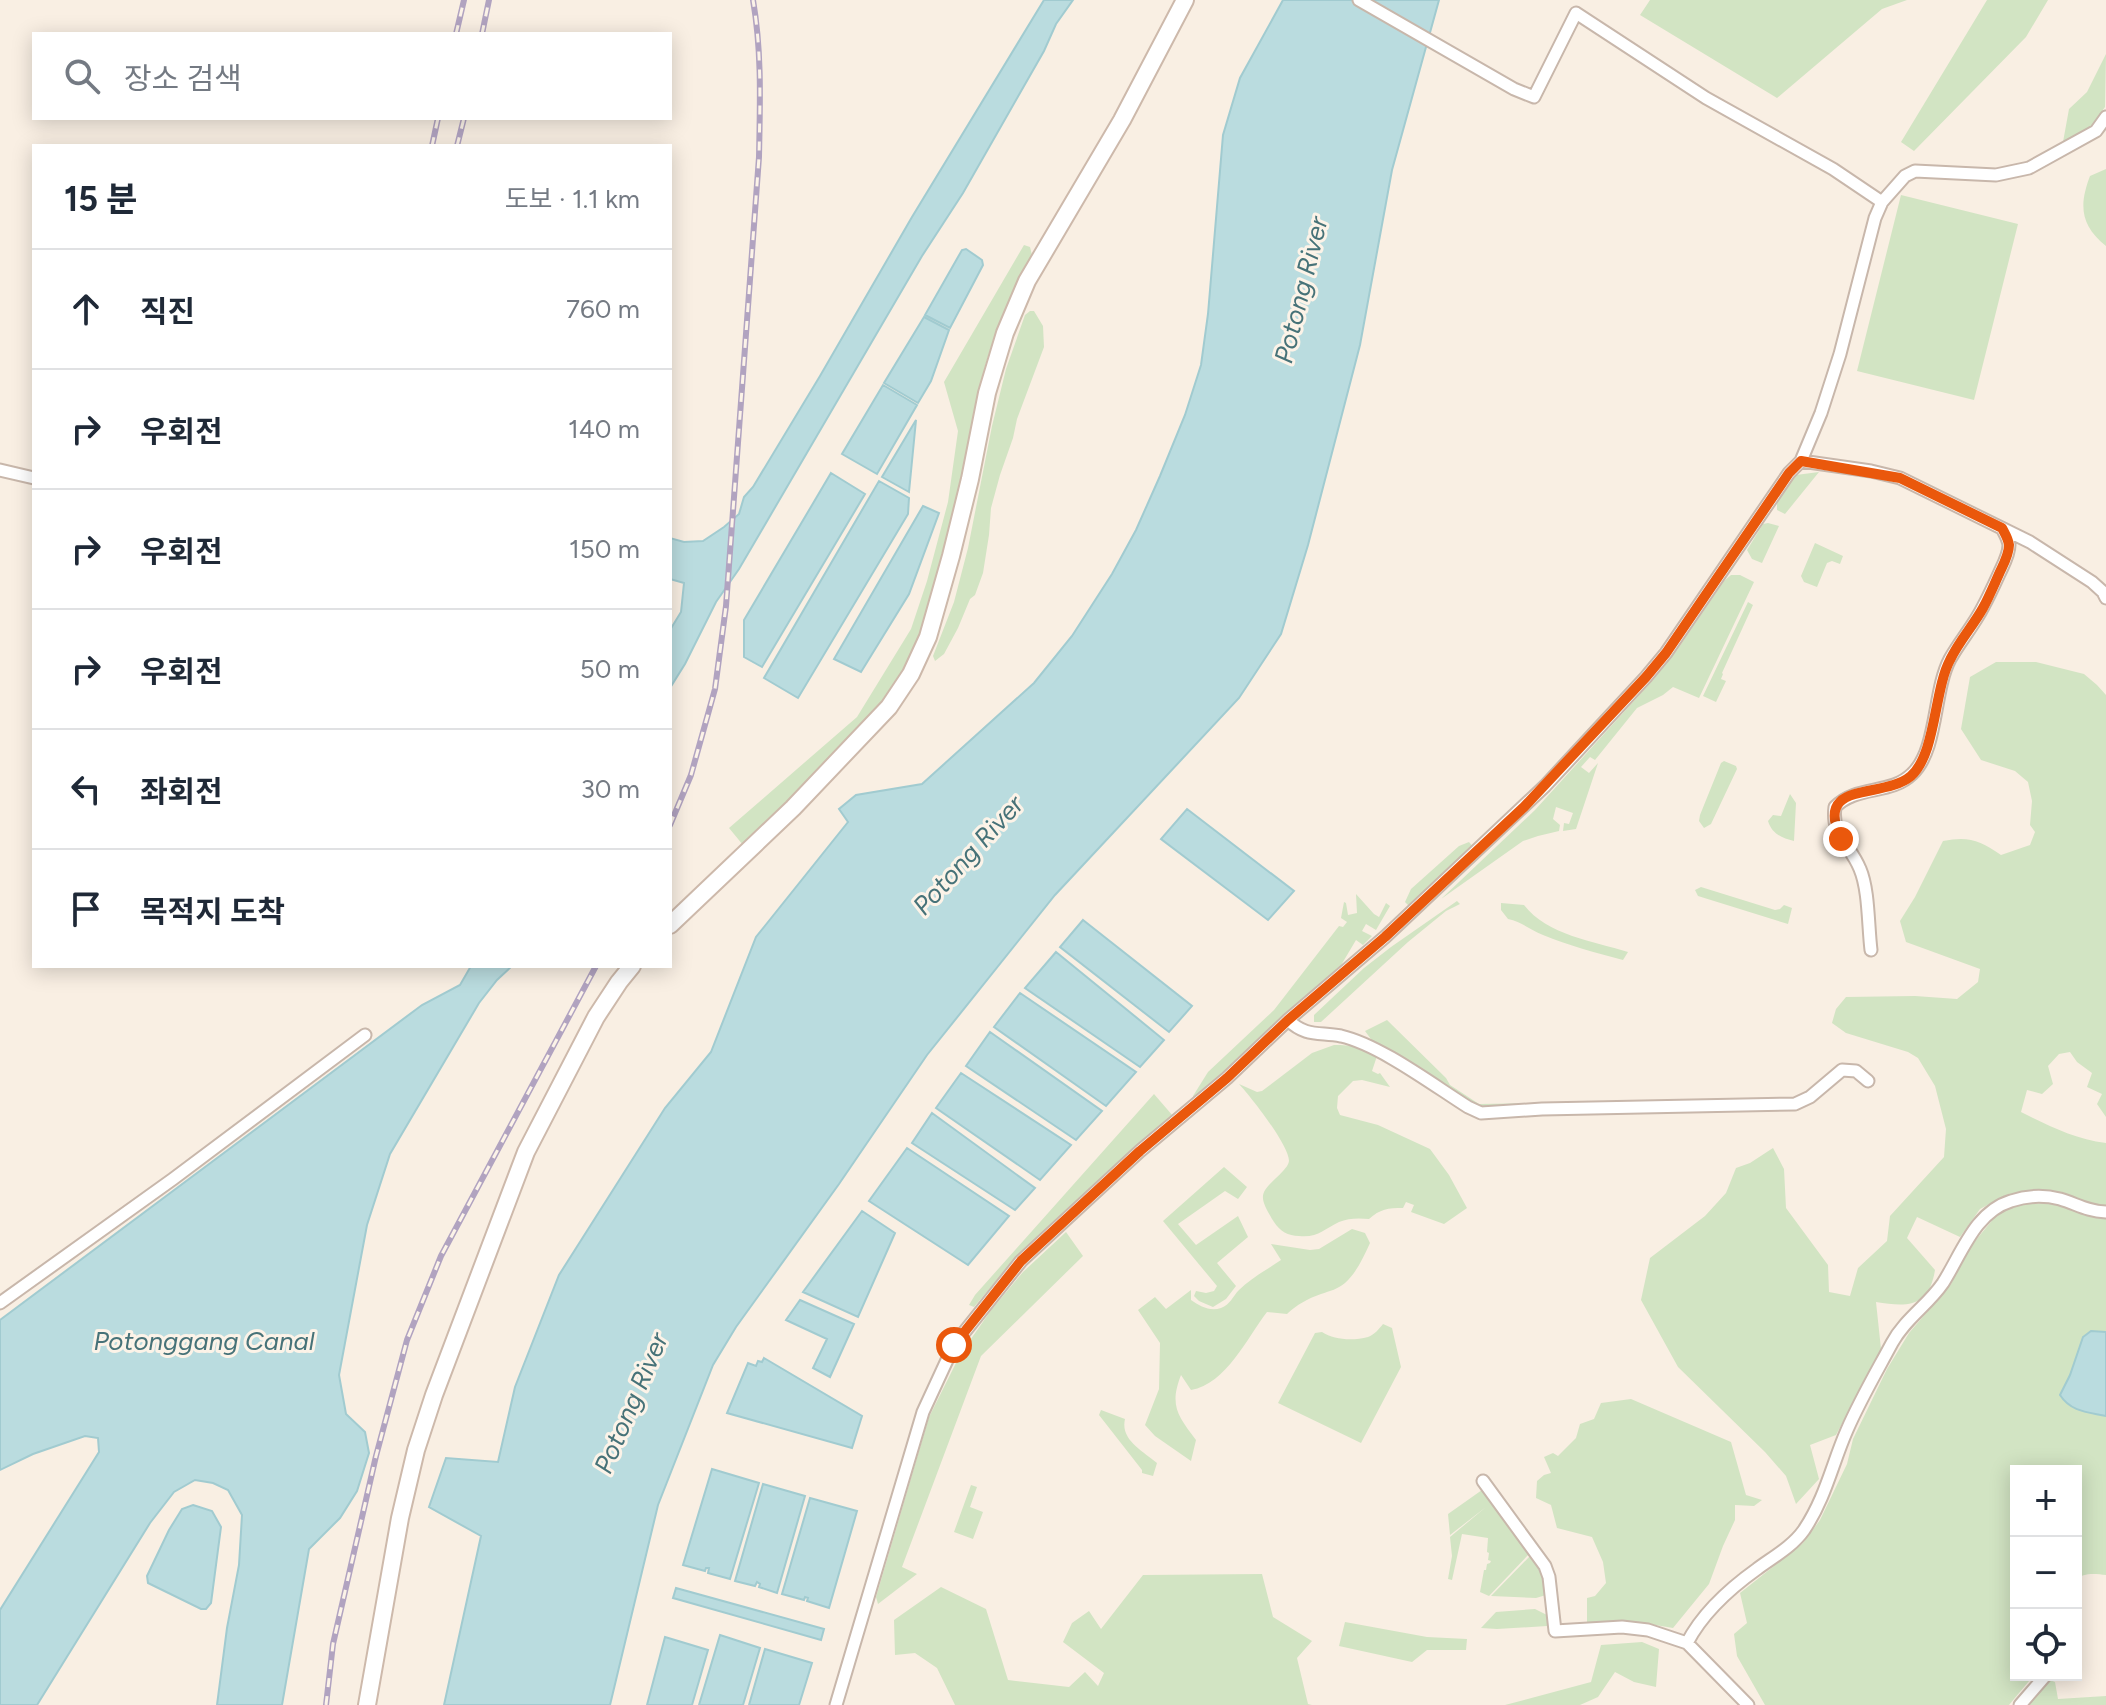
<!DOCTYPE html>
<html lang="ko">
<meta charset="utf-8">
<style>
body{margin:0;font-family:Figtree,"Noto Sans KR",sans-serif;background:#f2f2f3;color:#1f2937}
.controls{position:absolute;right:24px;bottom:24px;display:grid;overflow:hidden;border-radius:0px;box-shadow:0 4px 20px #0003}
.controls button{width:72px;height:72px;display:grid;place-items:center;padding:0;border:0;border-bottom:2px solid #e0e1e3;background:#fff;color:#1f2937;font:40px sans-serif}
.stop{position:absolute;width:24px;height:24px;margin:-18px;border:6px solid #ea580c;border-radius:50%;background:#fff}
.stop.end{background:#ea580c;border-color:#fff;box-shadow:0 2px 8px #0008}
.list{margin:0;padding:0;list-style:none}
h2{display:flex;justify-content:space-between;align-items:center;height:104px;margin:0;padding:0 32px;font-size:34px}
h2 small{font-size:26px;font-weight:400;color:#747a83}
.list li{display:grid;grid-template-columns:52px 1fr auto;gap:24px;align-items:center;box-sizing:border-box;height:120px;padding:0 32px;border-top:2px solid #e0e1e3}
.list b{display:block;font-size:30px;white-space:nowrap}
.list em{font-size:26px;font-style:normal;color:#747a83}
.icon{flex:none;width:44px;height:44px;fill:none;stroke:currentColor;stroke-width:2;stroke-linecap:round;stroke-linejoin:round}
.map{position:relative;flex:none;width:2106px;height:1705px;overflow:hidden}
.search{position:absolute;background:#fff;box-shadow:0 4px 20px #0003;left:32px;top:32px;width:640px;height:88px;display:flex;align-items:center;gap:20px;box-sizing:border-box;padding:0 28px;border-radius:0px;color:#747a83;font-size:30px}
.panel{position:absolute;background:#fff;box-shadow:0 4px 20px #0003;left:32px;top:144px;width:640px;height:824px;border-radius:0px}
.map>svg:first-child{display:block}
</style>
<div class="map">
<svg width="2106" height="1705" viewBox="0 0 2106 1705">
<rect width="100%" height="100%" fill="#f9efe3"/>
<path fill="#d2e4c3" d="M1650,0H1907L1882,9L1777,98L1640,15Z
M1987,0H2048L2026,37L1914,151L1901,142Z
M2106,54L2105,107L2091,126L2063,142L2069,109L2087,92Z
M2106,169V246C2080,225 2079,205 2090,176Z
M1901,195L2018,224L1974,400L1857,371Z
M1024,245L1030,247L1032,255C1013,291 997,326 985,366L945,555L921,639L904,674L865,729L743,845L729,828L857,717L911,629L927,581L948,502L958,431L944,382Z
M1030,311H1034L1043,326L1044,347L1017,419L1013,438L1000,475L991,508L989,535L983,573L975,595L970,599L958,628L944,654L935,661L933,656L954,602L968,548L992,426L1006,369L1025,315Z
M1819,472L1785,514L1777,510V501L1796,475Z
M1768,523L1779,526L1762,563L1752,559L1747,550L1763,524Z
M1815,543L1843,556L1840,564L1832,561L1827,563L1817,587L1804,582L1801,576Z
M1731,575H1740L1754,582L1699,698L1673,687L1663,695L1637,708L1595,760L1590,757L1581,767L1589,773L1598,763L1576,829L1563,831L1564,823L1569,824L1573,813L1556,807L1553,819L1560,825L1559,831L1538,836L1523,841L1441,899L1535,810L1653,680L1677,650L1724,581Z
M1748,602L1753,605L1722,673L1723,674L1721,679L1726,681L1716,702L1703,696Z
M1996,662H2036L2084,674L2097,685L2106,695V1117L2097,1104L2102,1094L2087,1087L2092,1073L2077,1062L2070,1052L2059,1054L2048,1066L2053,1084L2042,1094L2027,1090L2021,1112C2049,1126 2075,1139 2106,1143V1207H2096L2046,1192L2006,1195L1980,1209L1960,1237L1917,1217L1907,1238L1935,1270C1929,1308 1907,1307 1876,1302L1881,1349L1836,1435L1810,1445L1819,1479L1796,1504L1786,1476L1765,1452L1678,1367L1641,1300L1650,1258L1705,1216L1726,1193L1736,1168L1750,1163L1773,1148L1784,1169L1786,1208L1828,1265L1829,1292L1850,1296L1858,1268L1887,1241L1890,1216L1944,1157L1946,1129L1935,1086L1918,1058L1908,1052L1846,1033L1832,1023L1836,1009L1846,997L1915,996L1957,999L1978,982L1980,969L1906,942L1900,921L1915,897L1943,841C1968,836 1980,840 2001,855L2030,845L2035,832L2030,825L2032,801L2028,782L2015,771L1981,760L1961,729L1970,677Z
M1724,761L1736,766L1737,769L1711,824L1704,828L1699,821L1700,815L1721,763Z
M1790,794L1796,803L1794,841C1782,838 1772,834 1768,821L1773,815L1781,816Z
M1469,842L1474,848L1409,906L1405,902L1411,889L1459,846Z
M1701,887L1775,910L1780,909L1784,905L1792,908L1788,924L1698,896L1695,890Z
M1356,894L1374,914L1379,917L1386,903L1390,906L1376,930L1366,924L1362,931L1372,936L1363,945L1356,940L1340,967L1193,1099V1096L1208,1072L1274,1010L1339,926L1343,927L1347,922L1341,918L1344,902L1346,903L1348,915L1357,913Z
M1457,901L1460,904L1446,911L1408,942L1321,1022H1314V1015L1364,968L1391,947Z
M1501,903L1524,905C1547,935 1593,941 1628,952L1623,960C1596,953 1568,945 1543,935C1530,930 1522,922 1508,919L1501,910Z
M1387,1020L1446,1078L1450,1085L1479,1104L1542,1103V1105L1479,1109L1376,1046L1365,1031Z
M1334,1045C1352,1045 1362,1047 1377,1056L1372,1071L1378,1074L1380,1073L1390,1087L1362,1080L1353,1081L1338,1096L1337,1108L1340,1115L1378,1125L1430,1149L1449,1175L1467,1208L1444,1224L1411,1212L1414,1205L1406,1202L1403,1208C1388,1208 1380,1209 1369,1219C1359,1218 1348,1218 1339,1222C1324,1229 1318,1238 1299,1236C1288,1236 1280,1231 1274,1222C1255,1192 1262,1193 1283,1171C1286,1167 1288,1166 1289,1161C1289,1145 1251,1097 1239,1084L1257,1092L1262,1091L1312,1053Z
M1154,1094L1173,1116L1054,1224L997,1280L974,1307L969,1305L975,1295Z
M1224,1167L1247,1187L1238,1199L1225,1191L1178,1224L1196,1245L1238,1216L1248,1237L1217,1263L1236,1286L1226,1299L1213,1307L1199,1301L1194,1296L1196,1291L1206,1293L1214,1291L1217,1286L1163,1221Z
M2046,1203C2067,1207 2085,1215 2106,1218V1575C2096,1574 2083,1572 2076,1580V1471H2016V1675H2034L2009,1705H1765L1737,1656L1734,1634L1747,1623L1740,1593L1803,1543L1820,1520L1847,1464L1853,1439L1887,1369L1909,1333L1951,1284L1971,1246L1999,1212L2024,1204Z
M1352,1229L1365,1233L1370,1243C1363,1258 1357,1272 1345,1283C1338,1289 1330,1291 1321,1294C1309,1298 1296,1305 1287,1314L1267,1312C1247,1338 1226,1384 1191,1390L1181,1375C1169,1406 1178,1416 1196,1440L1191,1461L1155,1436L1145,1425L1159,1389L1160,1343L1138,1310L1155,1297L1166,1309L1191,1290V1300C1200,1306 1210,1312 1221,1308C1230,1305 1233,1296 1239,1290C1251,1278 1268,1269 1281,1260L1271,1244L1310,1250L1319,1249Z
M1066,1232L1083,1256L981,1356L902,1567L917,1574L878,1604L876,1597L929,1417L961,1353L992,1309L1023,1272Z
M1383,1324L1392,1328L1401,1367L1361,1443L1278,1403L1315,1333L1322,1332C1334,1340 1353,1341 1368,1337C1374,1335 1379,1329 1383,1324Z
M1631,1399L1731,1442L1746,1495L1762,1500L1754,1506L1735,1505V1520L1723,1546L1709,1584L1673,1628L1638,1622L1587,1624V1598L1595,1596L1606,1583L1603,1562L1592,1537L1557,1528L1551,1505L1536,1498L1537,1481L1544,1475L1551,1473L1544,1457L1553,1453L1558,1456L1576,1438L1580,1424L1594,1419L1601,1403Z
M1101,1410L1125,1419C1120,1440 1143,1451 1157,1463L1153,1476L1142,1473V1470L1099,1415Z
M971,1485L977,1487L970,1507L983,1512L973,1539L954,1532Z
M1482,1490L1529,1554L1489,1596L1480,1592L1484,1570H1486L1487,1564L1490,1563L1491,1561L1488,1560L1489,1553L1487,1552L1488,1538L1462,1534L1452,1580L1448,1579L1452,1556L1450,1537L1486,1507L1450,1535L1448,1514Z
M1530,1556L1545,1579L1546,1595L1536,1598L1491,1596Z
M1262,1574L1273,1617L1312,1641L1297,1658L1308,1704L1312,1705H955L937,1668L915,1653L895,1655L894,1620L941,1587L986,1609L1008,1680L1069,1687L1085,1672L1098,1686L1104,1673L1063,1642L1072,1623L1089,1611L1101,1629L1143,1575Z
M1535,1609L1547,1615V1626L1497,1629L1481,1628L1496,1612Z
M1345,1622L1427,1637L1467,1639L1466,1650H1427L1412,1662L1339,1646Z
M1642,1642L1659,1649L1656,1687L1634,1682L1615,1672L1598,1697L1580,1705H1505L1591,1682L1601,1645Z
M2047,1679L2055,1682L2058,1699L2106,1696V1705H2025Z"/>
<path fill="#badcdf" stroke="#a1cbd0" stroke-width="2" d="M1044,0H1073L1056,24L1044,51L963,193L922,256L739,569L716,602L685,664L670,688V630L681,612L684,583L670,579V538L684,542L703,541L724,527L739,514L744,497L753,487L820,376L912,217Z
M1283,0H1439L1392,170L1360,345L1308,545L1281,634L1239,698L1055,895L927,1055L839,1184L736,1327L713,1365L658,1505L610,1705H444L481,1536L429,1507L446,1458L498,1462L515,1387L559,1275L665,1108L711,1052L756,937L848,822L839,809L856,795L922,784L1034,683L1072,636L1112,574L1136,530L1160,476L1185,415L1201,365L1208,314L1223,135L1240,78Z
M966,249L982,260L983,265L950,328L925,315L962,250Z
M924,317L949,330L931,381L918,403L884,383Z
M883,385L917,405L877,474L842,454Z
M916,420L909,492L882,477Z
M831,473L865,494L762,667L744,657V620Z
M879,481L909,498L908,514L798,698L764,678Z
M923,506L939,513L909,594L861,672L834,659Z
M1187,809L1294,891L1268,920L1161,839Z
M1083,920L1192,1006L1169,1032L1060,947Z
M1056,952L1164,1040L1140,1067L1025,988Z
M471,966H512L497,980L479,1003L390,1154L367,1225L339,1375L346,1414L365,1432L369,1453L357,1491L340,1518L309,1549L282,1705H217L227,1628L239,1565L242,1515L228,1490L213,1483L195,1480L174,1492L150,1523L37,1705H0V1610L99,1452L98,1438L85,1436L33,1454L0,1470V1320L422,1005L460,985Z
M1020,993L1136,1072L1106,1106L994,1027Z
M990,1032L1102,1111L1076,1140L966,1066Z
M961,1073L1071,1145L1040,1180L936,1108Z
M932,1113L1035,1188L1015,1210L912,1143Z
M907,1148L1009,1216L968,1265L869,1201Z
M862,1211L895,1233L858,1317L803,1292Z
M800,1300L854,1324L830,1377L813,1368L827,1339L786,1320Z
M2091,1331L2106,1332V1416C2088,1412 2071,1412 2060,1395L2070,1375L2083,1337Z
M764,1358L862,1416L852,1448L727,1413L748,1363L756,1366L758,1361L762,1362Z
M712,1469L759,1483L730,1579L708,1573L709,1568H706L705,1571L683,1565Z
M763,1484L805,1496L777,1593L759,1587L760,1584L757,1582L755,1586L735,1581Z
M810,1498L857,1511L829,1608L807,1601L808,1598L805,1597L804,1600L782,1594Z
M193,1505L212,1511L221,1527L211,1603L206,1609H201L148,1583L147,1576L169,1530L182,1509Z
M676,1588L824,1629L821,1640L673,1598Z
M720,1635L760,1648L743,1705H699Z
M665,1637L708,1650L692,1705H647Z
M765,1649L812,1663L799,1705H749Z"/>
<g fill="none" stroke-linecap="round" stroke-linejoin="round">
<defs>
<path id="minor" d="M1359,0L1514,89L1534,97L1576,13L1706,98L1833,169L1882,202L1905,176L1915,171L1996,175L2029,168L2096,131L2106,117
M1801,461L1871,471L1900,478L2030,542L2092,582L2103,592L2106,598
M0,470L34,478
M1871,950C1868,926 1869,890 1860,869C1850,844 1831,836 1835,807C1856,785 1891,795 1912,774C1938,750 1933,691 1950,659C1960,641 1974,625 1983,607C1989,596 1994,585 1999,574C2003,565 2009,555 2009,545C2008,538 2005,534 2002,528
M1288,1020C1306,1037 1318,1032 1341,1036C1380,1045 1433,1085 1468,1107L1481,1113L1542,1109L1795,1104L1810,1097L1842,1070L1856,1071L1868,1081
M0,1303L173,1179L365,1035
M1483,1481L1545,1566L1549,1577L1555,1631L1622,1627L1648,1630L1687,1643
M836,1705L923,1412L954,1345L1021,1261L1140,1151L1227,1078L1288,1020L1385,937L1545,786L1646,677L1666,653L1789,473L1801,461L1821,413L1840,354L1875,218L1882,202
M1748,1705L1687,1643C1703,1612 1729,1589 1757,1569C1773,1557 1792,1547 1804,1530C1826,1497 1832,1464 1847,1430C1860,1400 1877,1371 1892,1343C1905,1319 1928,1305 1943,1283C1962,1253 1975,1212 2011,1201C2026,1196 2044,1195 2060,1199C2077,1204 2086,1211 2106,1212
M2020,1705L2046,1675"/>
<path id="secondary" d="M670,925L793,808L889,707L911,674L928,637L951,556L970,479L987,393L1005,333L1027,281L1122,120L1185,0
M367,1705L400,1518L416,1450L434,1395L526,1152L596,1017L619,982L632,966"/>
</defs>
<use href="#minor" stroke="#c8b7ab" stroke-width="15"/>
<use href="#secondary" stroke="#cdb9ab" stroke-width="20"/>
<use href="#minor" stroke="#fff" stroke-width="11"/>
<use href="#secondary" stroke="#fff" stroke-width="16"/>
<defs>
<path id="rail" d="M456,34L464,0
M482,34L489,0
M432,146L438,118
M457,146L464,118
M670,825L691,775L715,689L726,606L759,157C760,104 762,52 753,0
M326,1705L333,1644L376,1456L407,1340L441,1256L596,966"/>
</defs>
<use href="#rail" stroke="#b1a3c0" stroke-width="6"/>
<use href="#rail" stroke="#fcf3e8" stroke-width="3" stroke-dasharray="9" stroke-linecap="butt"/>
</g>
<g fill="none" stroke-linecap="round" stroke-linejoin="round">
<path stroke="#ea580c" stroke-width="10" d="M954,1345L1021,1261L1140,1151L1227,1078L1288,1020L1385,937L1524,807L1646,677L1666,653L1789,473L1801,461L1900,478L2002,528C2005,534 2008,538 2009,545C2009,555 2003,565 1999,574C1994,585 1989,597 1983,608C1973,626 1959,641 1950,660C1934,690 1936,754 1911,776C1883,800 1813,779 1841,839"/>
</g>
<g text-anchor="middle" stroke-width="6" stroke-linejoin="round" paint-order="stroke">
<g font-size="26" font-style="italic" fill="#467278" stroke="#fcf3e8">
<text transform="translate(1301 290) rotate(-76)" y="9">Potong River</text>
<text transform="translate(968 855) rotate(-48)" y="9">Potong River</text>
<text x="204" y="1350">Potonggang Canal</text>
<text transform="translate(631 1403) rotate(-67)" y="9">Potong River</text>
</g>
</g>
</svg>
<div class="controls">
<button>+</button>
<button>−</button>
<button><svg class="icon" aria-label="locate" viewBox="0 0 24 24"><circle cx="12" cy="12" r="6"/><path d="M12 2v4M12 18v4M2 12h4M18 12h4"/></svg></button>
</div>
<div class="stop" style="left:954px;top:1345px"></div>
<div class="stop end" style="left:1841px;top:839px"></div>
<div class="search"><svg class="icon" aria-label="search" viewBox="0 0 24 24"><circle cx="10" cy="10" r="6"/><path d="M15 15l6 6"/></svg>장소 검색</div>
<section class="panel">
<h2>15 분<small>도보 · 1.1 km</small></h2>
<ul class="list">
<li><svg class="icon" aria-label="ahead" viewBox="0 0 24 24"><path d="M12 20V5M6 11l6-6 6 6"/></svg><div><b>직진</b></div><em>760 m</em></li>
<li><svg class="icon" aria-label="right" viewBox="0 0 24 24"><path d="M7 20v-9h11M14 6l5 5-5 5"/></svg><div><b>우회전</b></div><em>140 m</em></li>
<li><svg class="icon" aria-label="right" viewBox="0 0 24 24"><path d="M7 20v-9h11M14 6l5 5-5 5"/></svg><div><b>우회전</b></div><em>150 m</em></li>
<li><svg class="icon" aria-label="right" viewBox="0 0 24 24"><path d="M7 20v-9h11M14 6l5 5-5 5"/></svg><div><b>우회전</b></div><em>50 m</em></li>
<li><svg class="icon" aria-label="left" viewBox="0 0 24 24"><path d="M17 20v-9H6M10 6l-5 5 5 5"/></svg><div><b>좌회전</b></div><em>30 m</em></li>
<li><svg class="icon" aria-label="arrive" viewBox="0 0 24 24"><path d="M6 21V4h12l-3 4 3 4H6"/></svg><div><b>목적지 도착</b></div></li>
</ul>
</section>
</div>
